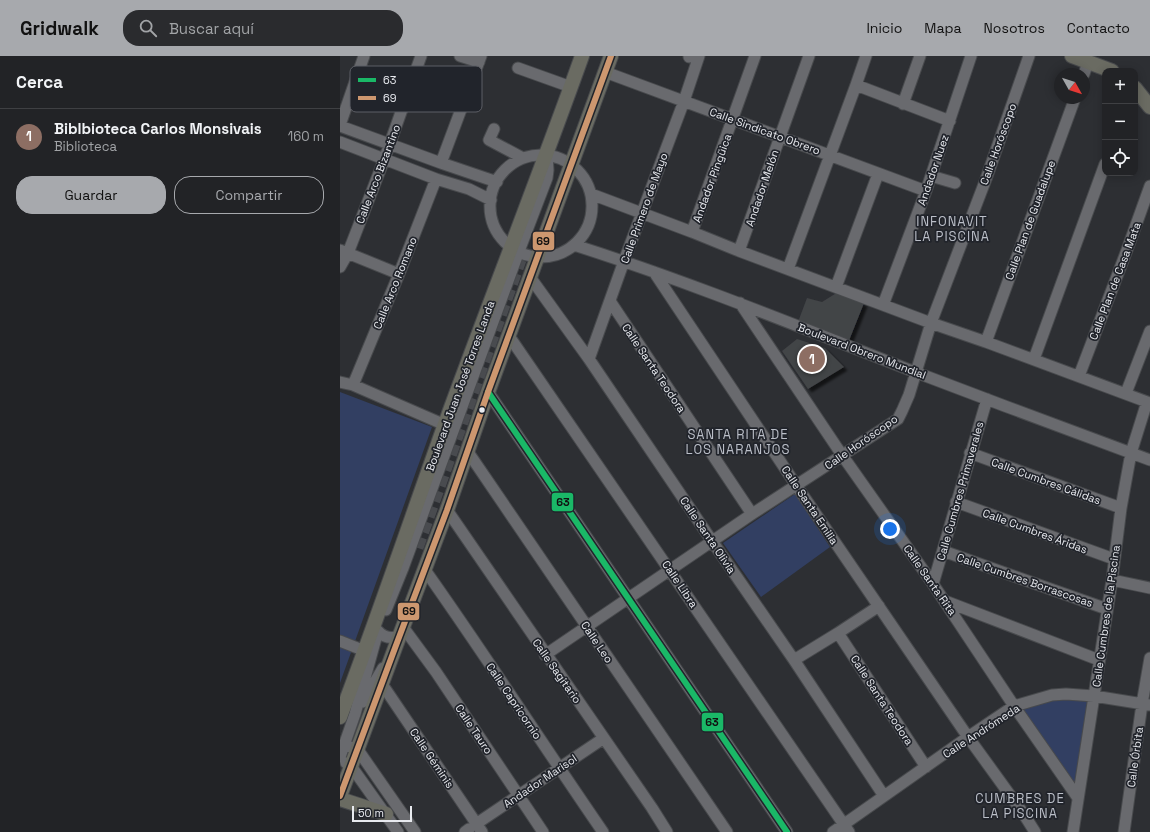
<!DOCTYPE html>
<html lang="es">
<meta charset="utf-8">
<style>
body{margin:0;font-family:"Space Grotesk",sans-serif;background:#2a2b2e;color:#f1f3f6}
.controls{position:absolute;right:12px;top:12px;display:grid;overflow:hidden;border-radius:8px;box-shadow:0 2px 10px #0003}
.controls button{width:36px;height:36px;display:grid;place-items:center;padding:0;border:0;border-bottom:1px solid #3f4043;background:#222326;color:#f1f3f6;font:20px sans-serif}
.compass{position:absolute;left:714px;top:12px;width:36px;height:36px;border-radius:50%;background:#222326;box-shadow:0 2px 10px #0003;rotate:129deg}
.scale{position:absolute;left:12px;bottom:10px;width:60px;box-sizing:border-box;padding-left:4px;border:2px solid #e8eaef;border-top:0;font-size:11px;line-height:14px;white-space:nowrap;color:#e8eaef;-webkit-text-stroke:3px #21242b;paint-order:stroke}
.you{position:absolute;left:550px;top:473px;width:14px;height:14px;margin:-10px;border:3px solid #fff;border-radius:50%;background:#1a73e8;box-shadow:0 0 0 6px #1a73e833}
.badge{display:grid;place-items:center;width:26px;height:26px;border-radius:50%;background:#a7a9ad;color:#fff;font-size:13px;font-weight:700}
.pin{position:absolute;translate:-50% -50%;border:2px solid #fff;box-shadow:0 1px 4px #0006}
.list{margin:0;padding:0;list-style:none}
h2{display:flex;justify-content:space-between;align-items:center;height:52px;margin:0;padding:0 16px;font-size:17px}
h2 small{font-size:13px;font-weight:400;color:#a2a4a7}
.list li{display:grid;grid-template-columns:26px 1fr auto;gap:12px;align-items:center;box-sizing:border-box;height:56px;padding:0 16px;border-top:1px solid #3f4043}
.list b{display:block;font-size:15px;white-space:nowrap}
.list p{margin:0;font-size:13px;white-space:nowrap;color:#a2a4a7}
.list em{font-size:13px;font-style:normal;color:#a2a4a7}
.actions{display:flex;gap:8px;padding:12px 16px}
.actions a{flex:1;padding:9px 0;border:1px solid #a7a9ad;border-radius:16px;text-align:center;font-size:14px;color:#a7a9ad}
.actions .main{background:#a7a9ad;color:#111}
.icon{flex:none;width:22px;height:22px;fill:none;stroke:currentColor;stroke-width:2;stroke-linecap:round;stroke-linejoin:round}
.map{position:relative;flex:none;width:810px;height:776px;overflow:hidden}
header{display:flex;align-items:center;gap:24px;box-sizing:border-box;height:56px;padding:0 20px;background:#a7a9ad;color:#111}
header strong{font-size:19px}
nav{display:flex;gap:22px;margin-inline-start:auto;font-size:14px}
.search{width:280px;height:36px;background:#2a2b2e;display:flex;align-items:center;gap:10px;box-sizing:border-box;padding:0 14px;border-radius:16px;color:#a2a4a7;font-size:15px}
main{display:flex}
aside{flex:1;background:#222326}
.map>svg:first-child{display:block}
</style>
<header>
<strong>Gridwalk</strong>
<div class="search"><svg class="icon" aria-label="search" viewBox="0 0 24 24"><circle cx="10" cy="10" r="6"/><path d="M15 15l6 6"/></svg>Buscar aquí</div>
<nav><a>Inicio</a><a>Mapa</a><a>Nosotros</a><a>Contacto</a></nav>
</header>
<main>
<aside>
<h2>Cerca<small></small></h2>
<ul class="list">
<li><span class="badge" style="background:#8d6e63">1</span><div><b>Biblbioteca Carlos Monsivais</b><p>Biblioteca</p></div><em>160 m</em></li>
</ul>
<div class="actions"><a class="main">Guardar</a><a>Compartir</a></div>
</aside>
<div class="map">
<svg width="810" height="776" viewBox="0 0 810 776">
<defs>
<filter id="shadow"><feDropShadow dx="3.5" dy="3.5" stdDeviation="1" flood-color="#0009"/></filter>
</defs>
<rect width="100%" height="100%" fill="#2d2f33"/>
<path fill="#323f62" d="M0,336L92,371L0,627Z
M455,438L490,491L421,541L383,487Z
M707,642L749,644L736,734L679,652Z"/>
<path fill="#424447" filter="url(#shadow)" d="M498,236L524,247L508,287L458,266L467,242L482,246Z
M457,283L485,292L504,311L468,333L442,295Z"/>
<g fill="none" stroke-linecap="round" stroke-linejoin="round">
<path stroke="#494b4f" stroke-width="11" stroke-dasharray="11 5.5" stroke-linecap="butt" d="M78,492L181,204"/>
<defs>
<path id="minor" d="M120,0L139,6
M349,1V0
M178,12L231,31
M265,16L586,135
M744,18L748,6
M516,29L610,65
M563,48L580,0
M0,69L24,0
M0,70L101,107L157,126
M154,73L149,84L183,102
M0,86L96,123L129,133L151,144
M150 150a51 51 0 1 1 102 0a51 51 0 1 1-102 0Z
M101,107L141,0
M591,120L615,127
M251,138L352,176L399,195L591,267L646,286L810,347
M352,176L415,0
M234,189C350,226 462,272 575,316C653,346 732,375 810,404
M0,194L59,218
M399,195L469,0
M0,211L8,197L44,104L81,0
M448,213L516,29L526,0
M314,216L456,429L628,681L683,757L695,776
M190,221L249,303L372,485L454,604L544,740
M496,231L538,118
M270,245L412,458
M400,247L502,399L593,528L674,650L738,742
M543,249L586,135L631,0
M169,280L509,776
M646,286L735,42
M249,303L284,205L344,45L359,0
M694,303L765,108
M739,320L787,194L810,130
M0,326L13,329L105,369
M13,329L59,218L96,123
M148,336L447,776
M786,337L810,275
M128,396L387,776
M630,397L781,452
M616,446L774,503
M107,454L312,752L327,776
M603,495L767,553
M85,514C146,600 203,689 263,776
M772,524L810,532
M593,528L647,343
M605,545L759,604
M46,554L63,512L179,195L207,122L208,114L207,99
M63,571L96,616L203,776
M38,575C44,582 51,583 60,580
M498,577L586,711
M0,585L25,595
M205,599L412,458L558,363L562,355L569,339L591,267L646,123L689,0
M454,604L498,577L539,550
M42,628L142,776
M23,646L43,612
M11,691L18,694L75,776
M0,701L15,658L38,575
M6,707L11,710L58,776
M136,768L264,682
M125,776L129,773
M493,776L628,681L674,650L712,639L726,638L754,640L810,649
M733,776L772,524L781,452L791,397L807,346
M784,776L802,648L810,602"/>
<path id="major" d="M732,0L772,15
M795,32L810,51
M0,661C37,564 70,466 105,368C150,245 198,123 242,0
M0,740L55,592L107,454L148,336L271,0
M0,743L46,758"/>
</defs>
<use href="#minor" stroke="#484a4d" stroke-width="13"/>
<use href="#major" stroke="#484a4d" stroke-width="16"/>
<use href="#minor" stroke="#696a6e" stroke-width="11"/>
<use href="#major" stroke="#6a6b62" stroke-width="14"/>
<defs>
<path id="bus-1" d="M148,336L447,776"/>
<path id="bus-2" d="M0,740L55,592L107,454L148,336L271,0"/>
</defs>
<use href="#bus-1" stroke="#21242b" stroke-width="9"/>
<use href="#bus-2" stroke="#21242b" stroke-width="9"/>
<use href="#bus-1" stroke="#1ab867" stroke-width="6"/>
<use href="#bus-2" stroke="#cd976f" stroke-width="6"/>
</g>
<circle fill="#e8eaef" stroke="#21242b" stroke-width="1.5" cx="142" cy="354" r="3.5"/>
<g text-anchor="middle" stroke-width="3.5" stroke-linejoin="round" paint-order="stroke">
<g font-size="11" fill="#e8eaef" stroke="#21242b">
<text transform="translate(425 75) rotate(20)" y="4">Calle Sindicato Obrero</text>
<text transform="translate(658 88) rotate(-70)" y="4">Calle Horóscopo</text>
<text transform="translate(593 114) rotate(-71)" y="4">Andador Nuez</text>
<text transform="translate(38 118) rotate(-69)" y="4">Calle Arco Bizantino</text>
<text transform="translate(372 122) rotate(-70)" y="4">Andador Pingüica</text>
<text transform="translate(422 132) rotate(-71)" y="4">Andador Melón</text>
<text transform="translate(304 152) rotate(-70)" y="4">Calle Primero de Mayo</text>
<text transform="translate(690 164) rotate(-70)" y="4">Calle Plan de Guadalupe</text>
<text transform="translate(775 225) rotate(-69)" y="4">Calle Plan de Casa Mata</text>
<text transform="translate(55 227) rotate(-68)" y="4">Calle Arco Romano</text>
<text transform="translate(522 295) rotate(21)" y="4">Boulevard Obrero Mundial</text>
<text transform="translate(314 312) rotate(56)" y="4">Calle Santa Teodora</text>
<text transform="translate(120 330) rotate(-70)" y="4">Boulevard Juan José Torres Landa</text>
<text transform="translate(521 386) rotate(-35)" y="4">Calle Horóscopo</text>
<text transform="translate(706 425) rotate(20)" y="4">Calle Cumbres Cálidas</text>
<text transform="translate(620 435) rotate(-74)" y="4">Calle Cumbres Primaverales</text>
<text transform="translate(470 449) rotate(56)" y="4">Calle Santa Emilia</text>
<text transform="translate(695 475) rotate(20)" y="4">Calle Cumbres Áridas</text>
<text transform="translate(368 479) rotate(56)" y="4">Calle Santa Olivia</text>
<text transform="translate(590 524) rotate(55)" y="4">Calle Santa Rita</text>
<text transform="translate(685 524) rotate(19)" y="4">Calle Cumbres Borrascosas</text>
<text transform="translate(340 528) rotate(56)" y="4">Calle Libra</text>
<text transform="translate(766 560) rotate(-82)" y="4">Calle Cumbres de la Piscina</text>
<text transform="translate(257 586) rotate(56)" y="4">Calle Leo</text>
<text transform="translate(217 615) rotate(55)" y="4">Calle Sagitario</text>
<text transform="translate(542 644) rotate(57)" y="4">Calle Santa Teodora</text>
<text transform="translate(174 645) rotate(56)" y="4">Calle Capricornio</text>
<text transform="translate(134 673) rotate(56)" y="4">Calle Tauro</text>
<text transform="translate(641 675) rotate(-33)" y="4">Calle Andrómeda</text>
<text transform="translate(795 701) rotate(-82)" y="4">Calle Órbita</text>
<text transform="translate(92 702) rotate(56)" y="4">Calle Géminis</text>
<text transform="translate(200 725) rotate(-34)" y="4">Andador Marisol</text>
</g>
<g font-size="13" letter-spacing="1" fill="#bbbfc8" stroke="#21242b">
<text x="612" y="170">INFONAVIT<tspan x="612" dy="15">LA PISCINA</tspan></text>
<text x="398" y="383">SANTA RITA DE<tspan x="398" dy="15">LOS NARANJOS</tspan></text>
<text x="680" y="747">CUMBRES DE<tspan x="680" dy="15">LA PISCINA</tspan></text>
</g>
</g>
<rect x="10" y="10" width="132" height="46" rx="6" fill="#21242b" stroke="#5d5f66" stroke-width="1"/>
<rect x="18" y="22" width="18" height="4" fill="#1ab867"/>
<rect x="18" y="40" width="18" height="4" fill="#cd976f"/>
<g font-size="11" fill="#e8eaef">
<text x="43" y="28">63</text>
<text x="43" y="46">69</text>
</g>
<g stroke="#21242b" stroke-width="1.5">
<rect x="192" y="175" width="23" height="20" rx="4" fill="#cd976f"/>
<rect x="211" y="436" width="23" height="20" rx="4" fill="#1ab867"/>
<rect x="57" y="546" width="23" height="19" rx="4" fill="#cd976f"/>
<rect x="361" y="656" width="23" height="20" rx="4" fill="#1ab867"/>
</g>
<g font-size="11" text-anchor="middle" font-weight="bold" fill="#111">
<text x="203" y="189">69</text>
<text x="223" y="450">63</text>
<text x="69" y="559">69</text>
<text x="372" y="670">63</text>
</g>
</svg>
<div class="controls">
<button>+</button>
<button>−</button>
<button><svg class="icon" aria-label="locate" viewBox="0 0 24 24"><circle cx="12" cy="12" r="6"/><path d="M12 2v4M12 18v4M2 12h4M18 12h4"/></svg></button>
</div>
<svg class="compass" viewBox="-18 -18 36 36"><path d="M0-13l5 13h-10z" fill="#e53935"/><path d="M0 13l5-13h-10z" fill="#a2a4a7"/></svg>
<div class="scale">50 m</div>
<div class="you"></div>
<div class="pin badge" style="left:472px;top:303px;background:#8d6e63">1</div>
</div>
</main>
